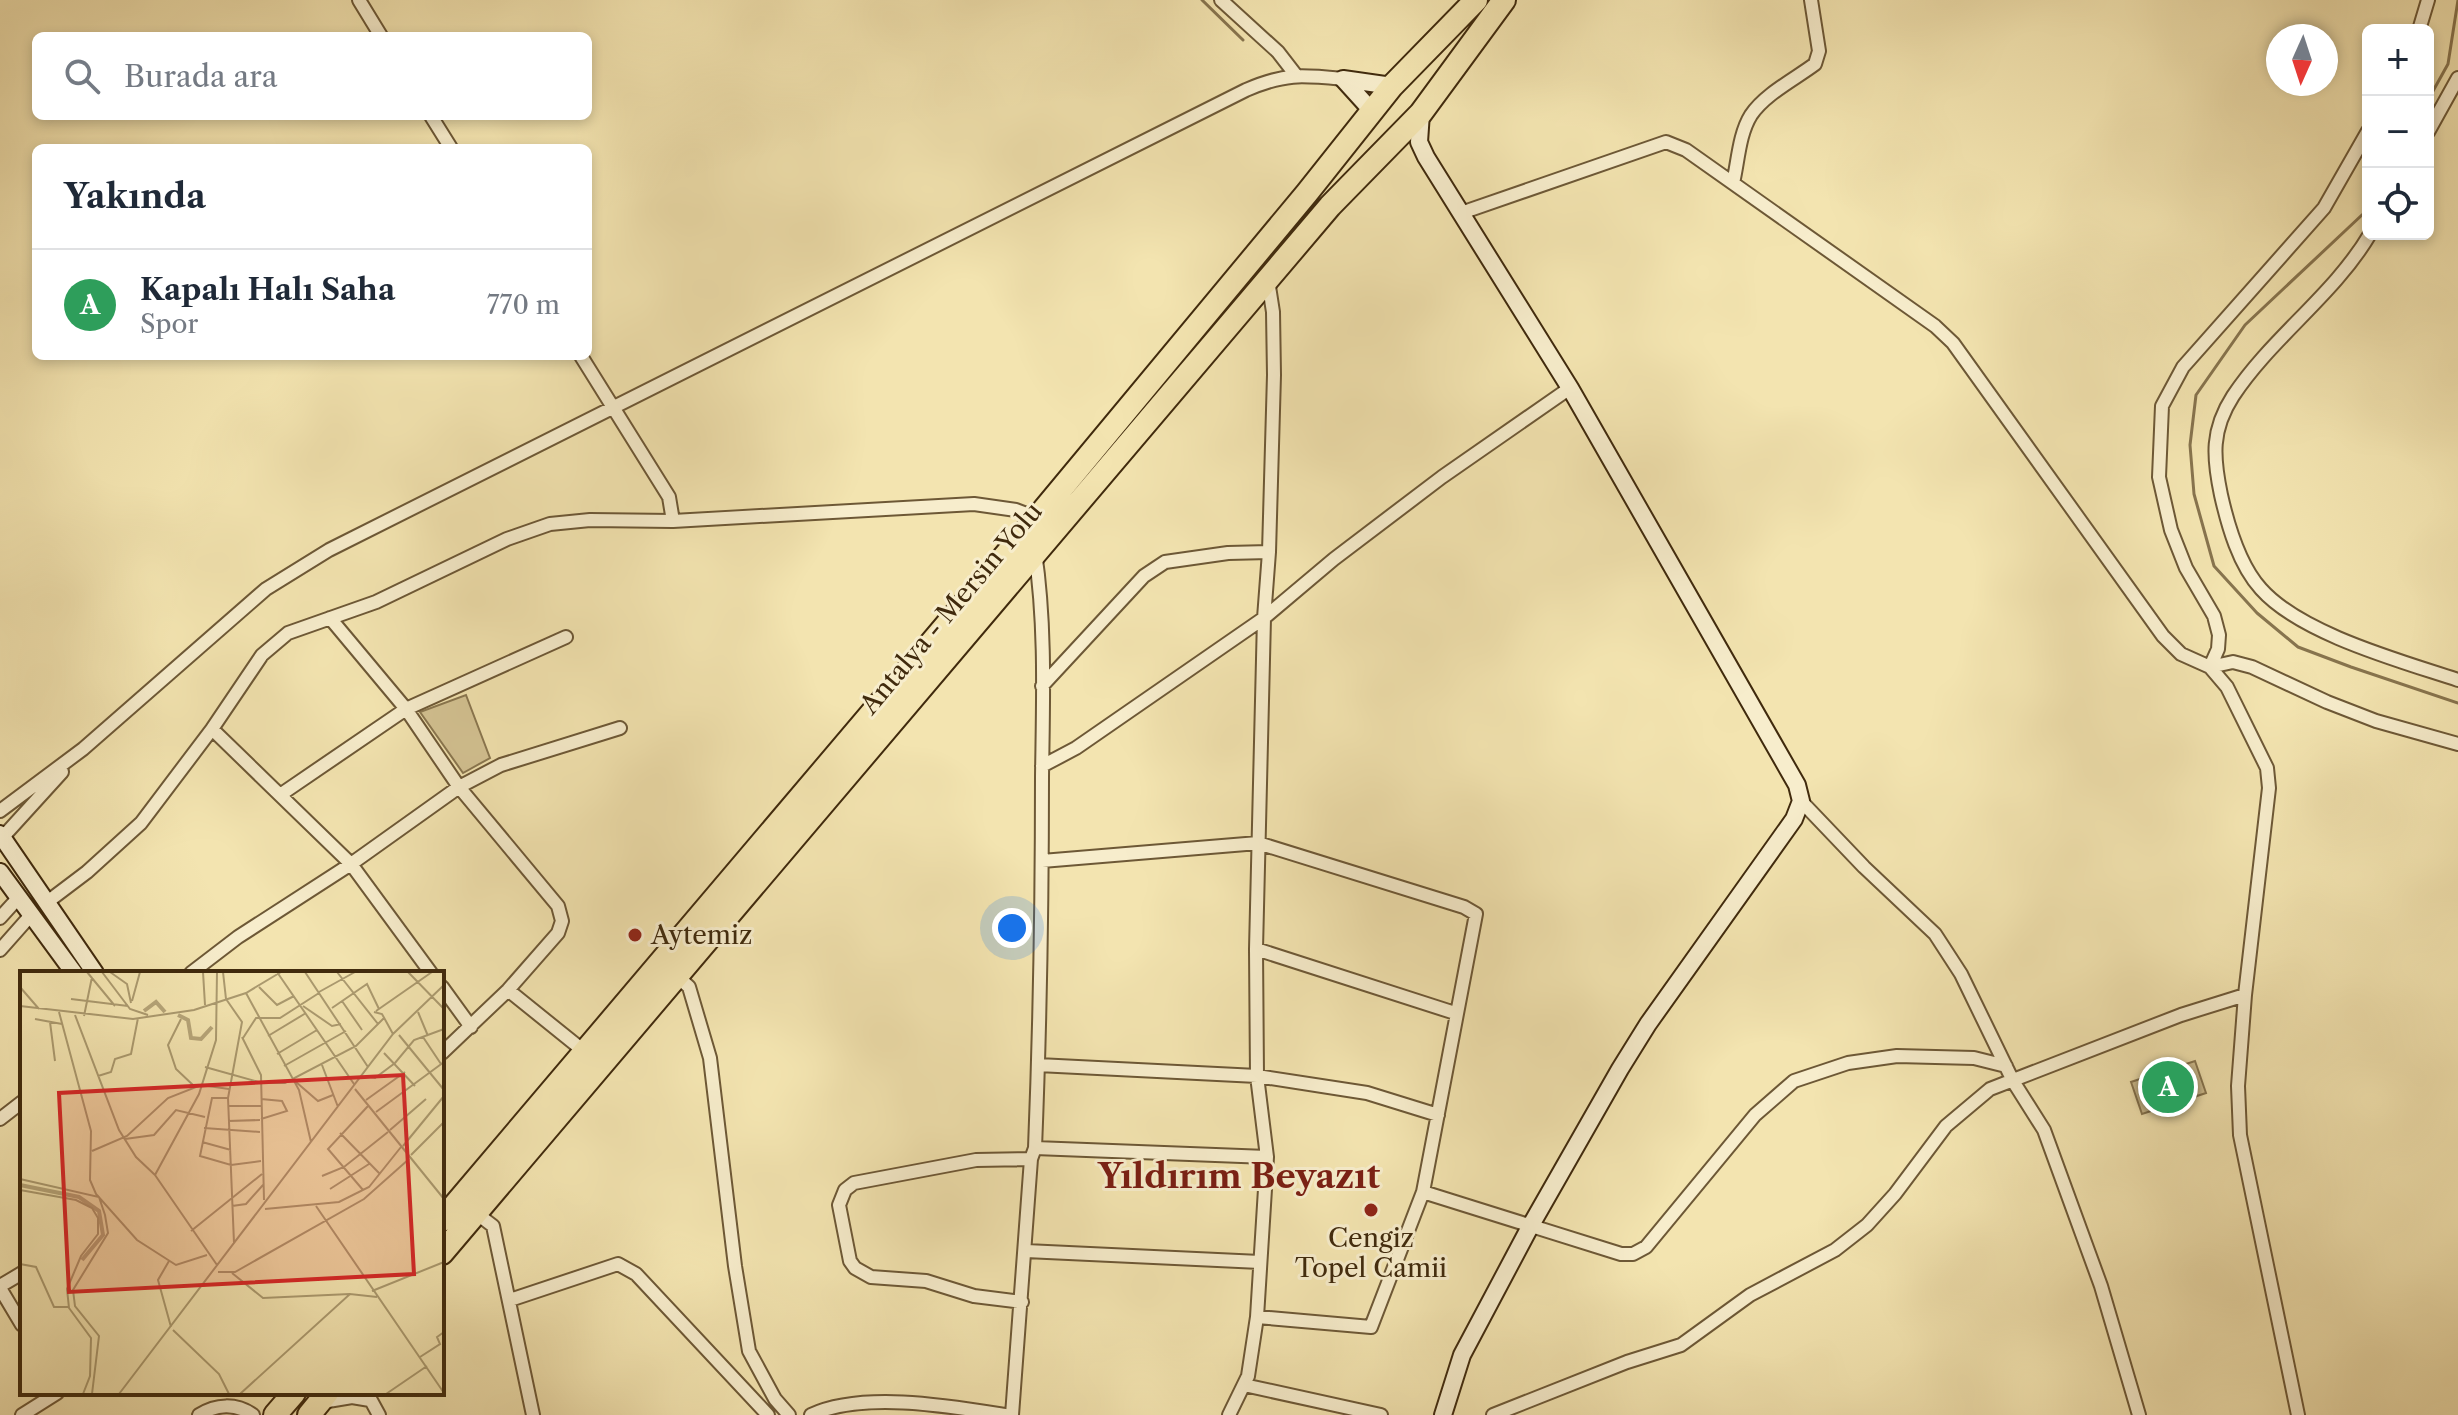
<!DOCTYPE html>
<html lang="tr">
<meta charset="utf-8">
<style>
body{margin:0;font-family:"Libre Caslon Text",serif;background:#f2f2f3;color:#1f2937}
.controls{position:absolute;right:24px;top:24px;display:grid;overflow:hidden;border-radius:12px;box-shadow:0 4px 12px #0003}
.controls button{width:72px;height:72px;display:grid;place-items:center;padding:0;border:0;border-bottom:2px solid #e0e1e3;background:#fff;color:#1f2937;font:40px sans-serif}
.compass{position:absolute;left:2266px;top:24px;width:72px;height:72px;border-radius:50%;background:#fff;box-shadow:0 4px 12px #0003;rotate:183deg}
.you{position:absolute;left:1012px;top:928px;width:28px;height:28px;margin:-20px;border:6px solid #fff;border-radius:50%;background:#1a73e8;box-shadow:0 0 0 12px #1a73e833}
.badge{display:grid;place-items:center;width:52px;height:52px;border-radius:50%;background:#0f766e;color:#fff;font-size:26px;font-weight:700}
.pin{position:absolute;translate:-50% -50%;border:4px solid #fff;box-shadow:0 2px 8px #0006}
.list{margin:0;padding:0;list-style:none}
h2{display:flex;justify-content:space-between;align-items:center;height:104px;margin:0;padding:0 32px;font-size:34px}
h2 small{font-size:26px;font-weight:400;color:#747a83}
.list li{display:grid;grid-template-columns:52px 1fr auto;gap:24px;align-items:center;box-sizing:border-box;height:112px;padding:0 32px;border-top:2px solid #e0e1e3}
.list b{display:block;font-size:30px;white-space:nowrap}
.list p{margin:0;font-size:26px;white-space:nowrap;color:#747a83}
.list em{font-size:26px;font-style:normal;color:#747a83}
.icon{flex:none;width:44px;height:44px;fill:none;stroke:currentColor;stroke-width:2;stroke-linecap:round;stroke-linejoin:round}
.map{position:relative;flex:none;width:2458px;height:1415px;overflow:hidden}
.search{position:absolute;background:#fff;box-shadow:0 4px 12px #0003;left:32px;top:32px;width:560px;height:88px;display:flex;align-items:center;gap:20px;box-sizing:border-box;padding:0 28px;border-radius:12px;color:#747a83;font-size:30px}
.panel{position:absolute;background:#fff;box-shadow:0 4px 12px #0003;left:32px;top:144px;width:560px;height:216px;border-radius:12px}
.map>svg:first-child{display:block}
</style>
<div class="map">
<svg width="2458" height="1415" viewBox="0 0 2458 1415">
<rect width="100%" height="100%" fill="#f3e4b0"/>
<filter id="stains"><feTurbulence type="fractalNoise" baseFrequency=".0025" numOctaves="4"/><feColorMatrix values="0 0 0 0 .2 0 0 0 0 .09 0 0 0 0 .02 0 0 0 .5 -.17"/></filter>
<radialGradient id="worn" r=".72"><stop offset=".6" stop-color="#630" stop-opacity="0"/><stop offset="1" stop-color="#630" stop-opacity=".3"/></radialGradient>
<path fill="#d5c494" stroke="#8a7750" stroke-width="2" d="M466,695L490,758L463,773L420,712Z
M2195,1061L2206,1093L2142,1114L2131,1082Z"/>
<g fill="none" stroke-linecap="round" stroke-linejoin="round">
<path stroke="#87744e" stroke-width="3" d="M1202,0L1243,40
M2428,100L2448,64L2458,0
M2368,205L2363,214L2245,325L2196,395L2190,445L2194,494L2214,566L2257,613L2298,647L2351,667L2458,703"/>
<defs>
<path id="street" d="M359,0L381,36
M1221,0L1278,52L1295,74
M2419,30L2428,0
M431,116L451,148
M2428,132L2458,78
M1733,183C1738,162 1739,134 1751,115C1765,94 1795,79 1815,64L1819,51L1811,0
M1461,213L1666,142L1686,150L1935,326L1953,343L2163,636L2181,654L2210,667L2227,687L2267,768L2269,788L2245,995L2238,1086L2240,1135L2298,1415
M2370,234C2334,295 2272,337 2233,396C2211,430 2213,457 2221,495C2228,526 2239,565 2261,589C2301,634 2401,661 2458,680
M581,356L669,497L673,521
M330,618L406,709L459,787L558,906L562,921L558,933L508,990L442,1053
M2210,667L2218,649L2219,635L2214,616L2186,568L2171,530L2159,477L2162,406L2183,367L2324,208L2368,131
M2210,667L2233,662L2252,667L2327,702L2376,721L2458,744
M1042,686L1144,576L1165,562L1228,553L1269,552
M212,729L351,864L431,973
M1042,766L1076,748L1264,618L1334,559L1442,477L1570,388
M280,795L406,709L566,637
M1801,801L1864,867L1935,934L1961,974L2013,1081L2044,1130L2101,1286L2139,1415
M0,811L83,749L266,589L329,550L1246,90C1285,73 1302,75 1343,79
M2,838L62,772
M1042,861L1258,843L1464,907L1476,914L1423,1192L1371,1327L1257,1317
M46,903L87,872L141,823L212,729L262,655L288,633L376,602L507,539L550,524L590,520L673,521L974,504L1016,510L1037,518
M0,918L19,897
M1256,949L1455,1013
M0,950L31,915
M191,973L238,937L351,864L459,787L501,765L620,728
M677,976L689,987L710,1058L735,1266L749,1351L775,1399L789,1415
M442,987L471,1027
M508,990L585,1052
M1038,1065L1257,1076L1367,1093L1438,1115
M0,1119L22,1102
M1035,1148L1267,1157
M1423,1192L1621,1254H1633L1646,1247L1755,1115L1794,1081L1848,1063L1897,1056L1974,1058L2006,1066
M476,1213L493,1226L533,1415
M1026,1251L1260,1262
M0,1286L22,1273
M0,1288L22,1325
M510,1300L618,1264L636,1274L768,1415
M1022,1302L974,1296L926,1281L871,1277L855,1268L850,1261L839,1205L845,1190L854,1183L976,1160L1031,1159
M1244,1385L1381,1415
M367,1393L379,1415
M322,1402L352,1397L370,1400
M22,1415L57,1393
M199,1415C216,1404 236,1403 253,1415
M811,1415C862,1391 949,1406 1005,1415
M1012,1415L1031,1159L1035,1148C1040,1024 1042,901 1042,777C1043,702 1046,626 1035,552
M1229,1415L1248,1376L1257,1317L1267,1157L1257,1076L1256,949L1264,618L1269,552L1274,375L1273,312L1268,280
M1493,1415L1627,1362L1681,1345L1750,1295L1835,1250L1867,1225L1895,1194L1946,1126L1990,1089L2181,1015L2245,995"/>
<path id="secondary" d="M1343,79L1392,86
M1343,79L1372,111
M1421,113L1419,142L1426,157L1570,388L1797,785L1801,801L1794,819L1648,1024L1620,1069L1531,1225L1462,1355L1443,1415
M0,834L95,973
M0,872L74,973"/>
<path id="highway" d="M442,1220L1037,518L1307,193L1392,86L1476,0
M442,1253L1330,206L1421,113L1504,0
M275,1415L294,1393
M309,1415L327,1393"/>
</defs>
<use href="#street" stroke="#6d5836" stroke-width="16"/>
<use href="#secondary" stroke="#402a0d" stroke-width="20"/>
<use href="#highway" stroke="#402a0d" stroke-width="26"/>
<use href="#street" stroke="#f7edcc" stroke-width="12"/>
<use href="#secondary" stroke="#f7edcc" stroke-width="16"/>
<use href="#highway" stroke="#f3e4b0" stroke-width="22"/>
</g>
<g fill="#8f2418" stroke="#f7edcc" stroke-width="3">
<circle cx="635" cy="935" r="8"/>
<circle cx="1371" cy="1210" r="8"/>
</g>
<g text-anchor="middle" stroke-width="6" stroke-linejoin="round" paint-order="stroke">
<g font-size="26" fill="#402a0d" stroke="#f7edcc">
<text transform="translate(951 608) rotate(-50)" y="9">Antalya - Mersin Yolu</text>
</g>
<g font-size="26" fill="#402a0d" stroke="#f7edcc" text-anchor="start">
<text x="651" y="944">Aytemiz</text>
<text x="1371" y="1247" text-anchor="middle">Cengiz<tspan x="1371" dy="30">Topel Camii</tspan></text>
</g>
<g font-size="34" font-weight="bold" fill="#7a1f14" stroke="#f7edcc">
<text x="1239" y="1188">Yıldırım Beyazıt</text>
</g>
</g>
<g transform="translate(20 971)">
<rect width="424" height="424" fill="#f3e4b0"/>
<path fill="none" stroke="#b6a579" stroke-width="4" d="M124,40L136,31L145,41M158,44L168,49L171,67L181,68L192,56M0,214L59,226L79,240L83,264L62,289"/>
<path fill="none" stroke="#ab9a6f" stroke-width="2" d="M67,1L95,35M82,1L110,38L128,44M90,1L107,13L111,32M183,1L185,34M203,1L206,28L222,51L208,127L214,272M257,1L334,113M285,1L348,96M317,1L358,53M388,1L424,38M0,16L19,38M239,16L257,34L274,25M299,21L335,1M226,22L279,119L291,171M51,28L108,35M112,30L120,1M322,30L342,59M0,35L113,48L174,39L226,22L261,1M283,35L312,55L321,53M312,37L347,13L359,38M356,40L412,1M39,41L71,160L70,209L76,223L117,269L156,294L187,284M354,41L362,43L373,63M398,41L408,65M55,44L99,159L116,186L135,204M64,45L72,6M15,48L42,53M161,48L148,74L156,98L174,115M30,51L35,90M379,64L424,119M248,65L286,42M222,66L241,104L244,229M403,66L421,93M223,67L236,47H260L299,22M364,82L395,115M257,83L297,59M302,94L318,136M264,95L326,60M185,96L242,112H265L336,75L364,47M78,105L91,101L95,88L111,83L118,47M346,105L355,107L375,92L394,69L424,58M276,111L298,130L313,124M335,118L424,228M208,127H192L180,185L211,194L241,190M346,129L385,101M208,135H241M356,141L424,91M241,148L267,140L262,130L241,128M208,150L240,149M184,157L240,161M370,159L406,128M320,162L359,202M105,168L134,164L156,139L185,146M182,171L211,179M383,175L424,125M72,180L107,165L148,127L181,114L209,118M391,184L424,151M302,205L324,196L368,161M0,208L79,226L85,244L88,262L53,319L55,335L79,365L72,423M310,218L349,193M0,219L56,229L72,237L78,247V263L61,285L47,318L49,337L71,367L70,405L63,423M343,219L308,178L348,135M212,235L226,233L243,214M296,235L424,422M245,238L319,231L349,216L381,176M171,260L242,203M149,290L138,309L151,356M0,293L16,296L34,336H48M197,294L135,204L179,123L196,69L197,1M198,301H215L344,228L389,188M212,302L243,327L330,323M352,320L424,291M153,359L199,403L209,423M400,386L420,373L417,366L424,361M99,423L373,63L424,14M220,423L330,323L357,326M366,423L407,395"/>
<path fill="#d62828" fill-opacity="0.15" stroke="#d62828" stroke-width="4" d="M383,104L394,303L49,321L39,122Z"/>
<rect width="424" height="424" fill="none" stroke="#402a0d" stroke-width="4"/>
</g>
<rect width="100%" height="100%" filter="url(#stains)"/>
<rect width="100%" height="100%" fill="url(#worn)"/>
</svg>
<div class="controls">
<button>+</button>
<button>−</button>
<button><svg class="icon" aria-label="locate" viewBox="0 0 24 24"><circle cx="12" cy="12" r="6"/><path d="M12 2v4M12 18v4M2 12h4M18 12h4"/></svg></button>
</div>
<svg class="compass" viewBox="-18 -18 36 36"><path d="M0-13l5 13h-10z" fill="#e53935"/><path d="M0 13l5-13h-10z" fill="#747a83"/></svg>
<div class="you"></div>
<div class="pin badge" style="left:2168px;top:1087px;background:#2e9e5b">A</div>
<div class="search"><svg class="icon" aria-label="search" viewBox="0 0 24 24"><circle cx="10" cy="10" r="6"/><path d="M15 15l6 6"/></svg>Burada ara</div>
<section class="panel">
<h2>Yakında<small></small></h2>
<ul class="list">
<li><span class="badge" style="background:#2e9e5b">A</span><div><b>Kapalı Halı Saha</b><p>Spor</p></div><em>770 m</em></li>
</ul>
</section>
</div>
